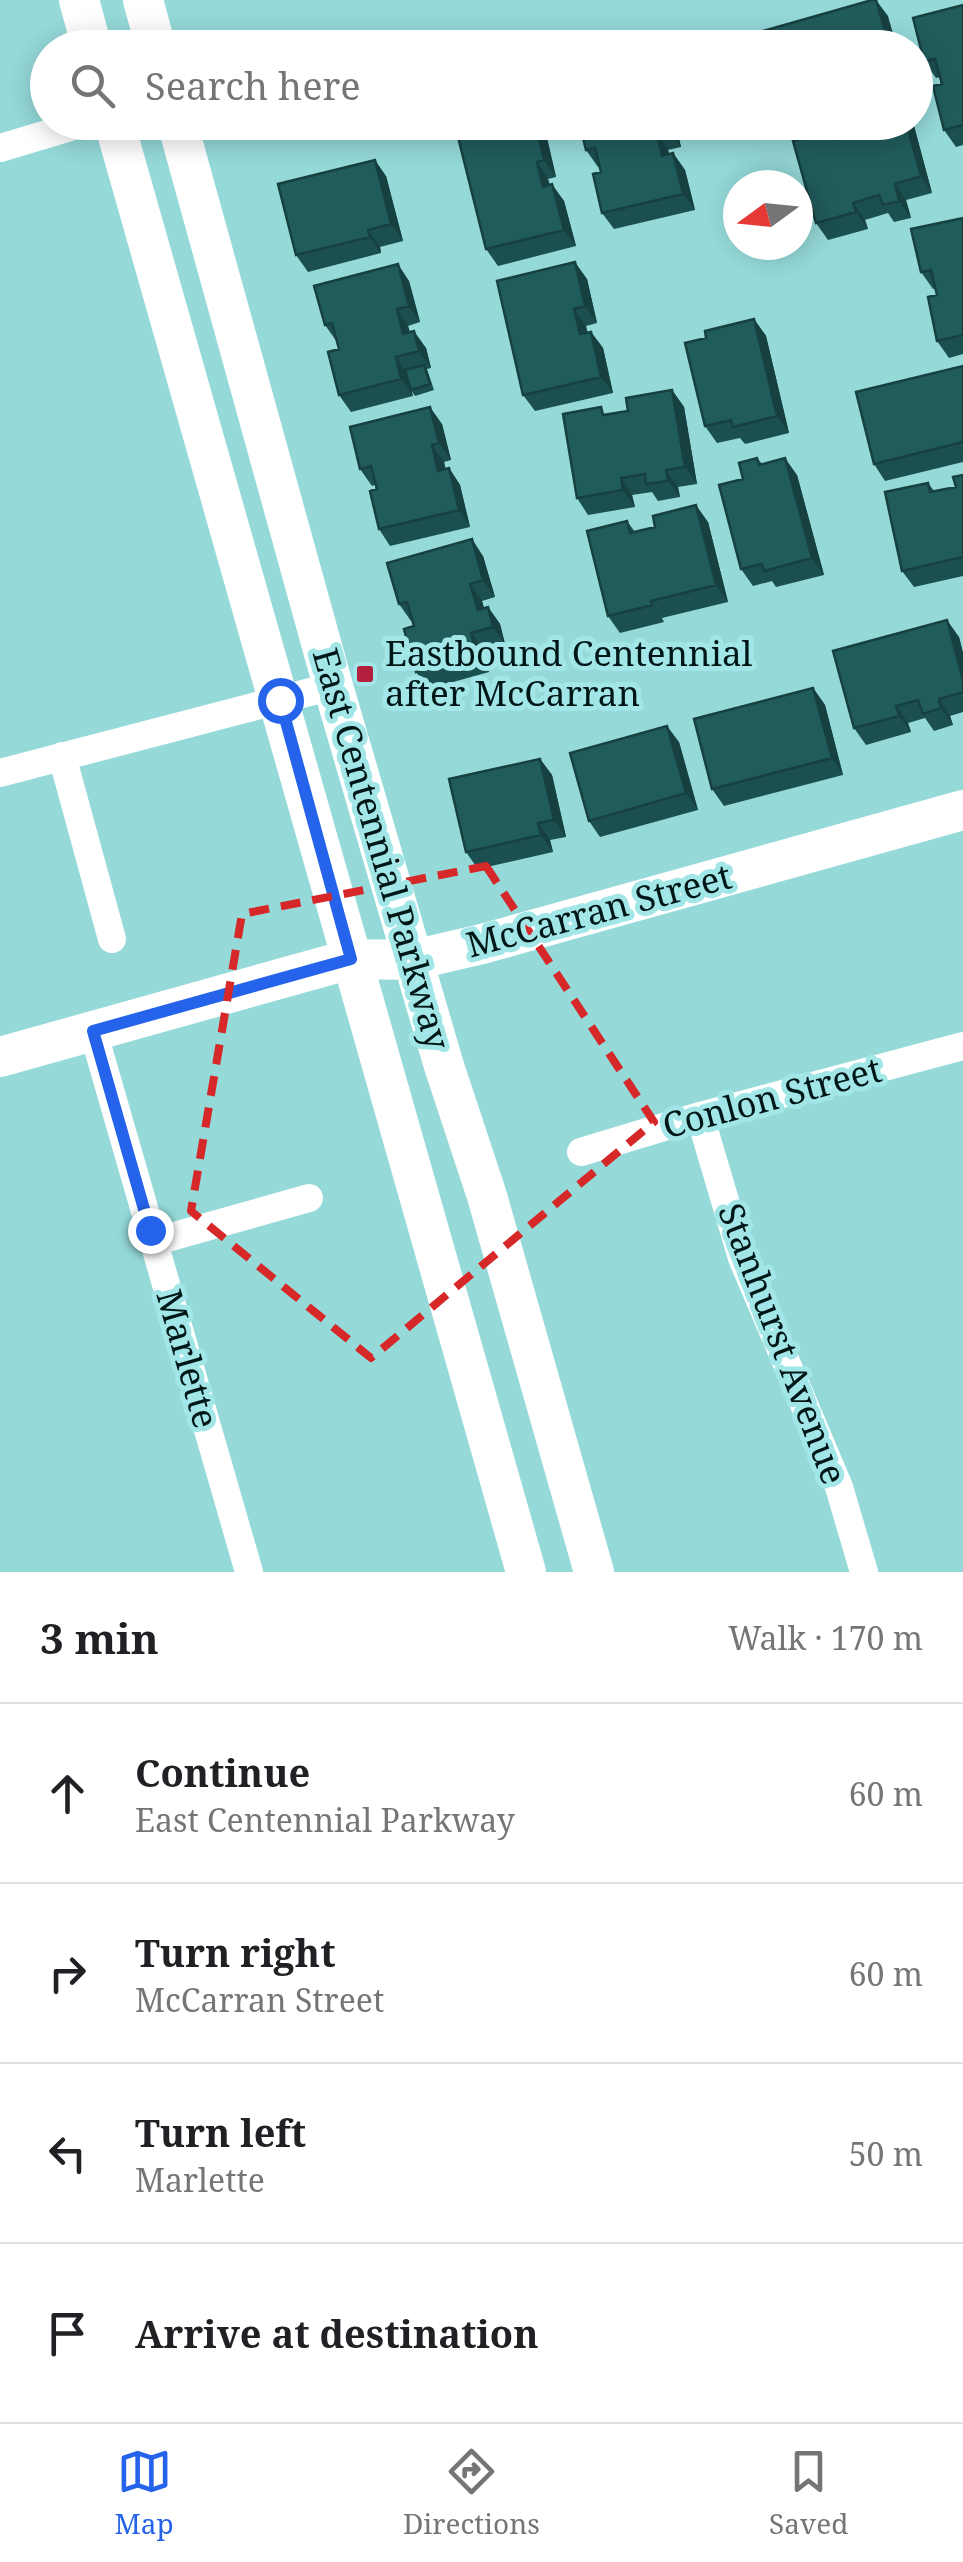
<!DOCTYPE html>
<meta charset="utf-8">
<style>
body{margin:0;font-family:"Noto Serif",serif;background:#f2f2f2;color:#202124}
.compass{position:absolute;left:723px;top:170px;width:90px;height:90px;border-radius:50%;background:#fff;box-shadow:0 5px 25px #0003;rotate:255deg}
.stop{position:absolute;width:30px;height:30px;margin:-22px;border:8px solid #2563eb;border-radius:50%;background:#fff}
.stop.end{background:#2563eb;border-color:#fff;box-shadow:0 2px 10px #0008}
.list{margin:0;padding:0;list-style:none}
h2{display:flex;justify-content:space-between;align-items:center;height:130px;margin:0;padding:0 40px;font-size:42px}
h2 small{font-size:32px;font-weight:400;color:#757577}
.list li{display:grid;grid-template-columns:65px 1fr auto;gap:30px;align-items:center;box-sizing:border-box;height:180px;padding:0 40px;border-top:2px solid #e0e0e0}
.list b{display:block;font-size:38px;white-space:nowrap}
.list p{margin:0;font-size:32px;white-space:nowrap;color:#757577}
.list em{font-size:32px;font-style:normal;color:#757577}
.icon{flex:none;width:55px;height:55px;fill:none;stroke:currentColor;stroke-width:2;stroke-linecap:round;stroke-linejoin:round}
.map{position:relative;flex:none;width:963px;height:1572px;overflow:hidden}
.search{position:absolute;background:#fff;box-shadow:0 5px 25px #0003;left:30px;right:30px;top:30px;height:110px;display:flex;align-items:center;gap:25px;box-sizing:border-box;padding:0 35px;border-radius:55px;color:#757577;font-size:38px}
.sheet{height:850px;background:#fff}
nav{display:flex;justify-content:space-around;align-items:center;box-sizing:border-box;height:140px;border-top:2px solid #e0e0e0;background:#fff;font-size:28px;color:#757577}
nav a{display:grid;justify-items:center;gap:5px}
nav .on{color:#2563eb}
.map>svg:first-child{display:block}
</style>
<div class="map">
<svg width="963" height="1572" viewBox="0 0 963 1572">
<rect width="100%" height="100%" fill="#95d9d9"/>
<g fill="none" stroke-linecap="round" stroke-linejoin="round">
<path stroke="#fff" stroke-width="28" d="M0,148L87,122
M62,756L112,939
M0,773L333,686
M93,1031L249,1572
M700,1116L742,1258L839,1487L864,1572
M581,1152L700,1116L963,1046
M153,1242L309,1198"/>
<path stroke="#fff" stroke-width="40" d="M79,0L92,48
M143,0L156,48
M114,122L526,1572
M177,122L333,686L444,1066L487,1196L594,1572
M0,1057L351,959L413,960L482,944L963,810"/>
</g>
<path fill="#1c4f50" d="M963,5V145L956,147L944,130L940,77L936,78L924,61Z
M517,122L519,125L536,122L547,138L556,177L548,179L550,185L564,201L576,246L498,266L486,249Z
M675,122L681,147L668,150L669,154L673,153L685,170L695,210L614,229L602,213L600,167H598L586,150Z
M914,126L932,193L906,200L911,218L894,222L888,213L865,220L868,229L828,240L816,223L835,128L841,138Z
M386,176L403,241L380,247L381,253L308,272L296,255Z
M963,218V354L949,358L937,341V295L936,288L933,289L921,272Z
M587,279L597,323L586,326L587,333L591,332L603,348L613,393L535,411L523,395Z
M409,281L420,322L408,326L410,332L426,348L431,368L427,369L434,390L415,396L411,390L413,396L351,412L339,395V349L337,342L325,325Z
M754,319L766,336L789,433L745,444L740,438L717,443L705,426L706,338Z
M963,366V462L885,481L874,464Z
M672,390L684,407L697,484L678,487L680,497L658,501L652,492L632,495L635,507L588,515L577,498L606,415L628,411Z
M442,424L451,460L444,462L445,469L449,468L460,485L470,527L390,546L379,529L375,485L372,486L360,469Z
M757,458L762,464L797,475L824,575L776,587L772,581L753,586L741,569L743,479Z
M963,475V576L914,587L902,571L928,483L934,491L956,487Z
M627,521L635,532L708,522L728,602L662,618L664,622L620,633L608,616Z
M483,556L495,597L482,601L484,608L488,607L500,624L505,644L483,649L489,672L428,689L416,672L413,620L411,621L399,604Z
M959,637L963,653V712L950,716L953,725L934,731L925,718L908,723L911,732L866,745L854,728Z
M813,688L825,705L843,775L724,806L712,789Z
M679,742L698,810L600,837L589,821Z
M540,759L552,775L566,837L550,840L553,852L478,869L466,852Z"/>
<path fill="#174041" d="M876,0L888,16L897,48H890Z
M536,122L547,138L556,177L544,160Z
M668,122H675L681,147L669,130Z
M906,122H911L914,126L932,193L921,176Z
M657,133L668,150L674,173L662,156Z
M673,153L685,170L695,210L683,194Z
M375,160L386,176L403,241L391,224Z
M537,162L548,179L554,203L543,187Z
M552,184L564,201L576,246L564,230Z
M895,184L906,200L911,218L899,201Z
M853,203L865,220L868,229L856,212Z
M368,230L380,247L381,253L370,237Z
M575,262L587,279L597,323L585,306Z
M398,264L409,281L420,322L409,306Z
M397,309L408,326L415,351L403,334Z
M574,309L586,326L592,351L580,334Z
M754,319L766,336L789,433L777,416Z
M414,331L426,348L431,368L419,351Z
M591,332L603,348L613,393L601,377Z
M396,357L407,374L413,396L401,379Z
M672,390L684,407L697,484L685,467Z
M430,407L442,424L451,460L439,443Z
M432,445L444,462L450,487L438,471Z
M785,458L797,475L824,575L812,558Z
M449,468L460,485L470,527L459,510Z
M666,470L678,487L680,497L668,481Z
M621,478L632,495L635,507L623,490Z
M696,505L708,522L728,602L716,585Z
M472,539L483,556L495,597L483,580Z
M470,584L482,601L489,627L478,610Z
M488,607L500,624L505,644L493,627Z
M947,620L959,637L963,653V680Z
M471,633L483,649L489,672L477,655Z
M813,688L825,705L843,775L832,758Z
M939,699L950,716L953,725L941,708Z
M896,706L908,723L911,732L899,716Z
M667,726L679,742L698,810L686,793Z
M540,759L552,775L566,837L554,820Z
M538,823L550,840L553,852L541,835Z"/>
<path fill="#215c5d" stroke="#174041" stroke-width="2.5" d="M872,0H876L890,48H767L763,31Z
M963,5V125L944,130L933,86L942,84L935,59L924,61L913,18Z
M502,122H516L517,126L535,122L544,160L537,162L543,187L552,184L564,230L486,249L457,133Z
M579,122H668L669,130L657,133L662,156L673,153L683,194L602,213L593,174L601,172L595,148L586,150Z
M860,122H906L921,176L895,184L899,201L883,205L879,195L853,203L856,212L816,223L793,141L835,128L838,139L863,132Z
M375,160L391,224L368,230L370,237L296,255L278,184Z
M963,218V335L937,341L928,297L937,295L931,270L921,272L911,229Z
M575,262L585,306L574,309L580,334L591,332L601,377L523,395L497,281Z
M398,264L409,306L397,309L403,334L414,331L419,351L396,357L401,379L339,395L328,352L339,349L332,323L325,325L314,286Z
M754,319L777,416L733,427L731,420L705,426L685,343L706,338L705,331Z
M424,365L430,384L411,390L405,370Z
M963,366V442L874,464L856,392Z
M672,390L685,467L666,470L668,481L646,484L645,474L621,478L623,490L577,498L563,414L601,407L603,415L628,411L626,398Z
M430,407L439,443L432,445L438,471L449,468L459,510L379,529L370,491L377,489L371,466L360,469L350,427Z
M757,458L759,465L785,458L812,558L764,571L762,564L741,569L719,485L743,479L739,463Z
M963,475V557L902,571L885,492L928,483L930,492L956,487L953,477Z
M696,505L716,585L651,601L652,605L608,616L587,531L627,521L630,533L655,527L653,516Z
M472,539L483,580L470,584L478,610L488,607L493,627L471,633L477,655L416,672L404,629L414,626L407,602L399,604L387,563Z
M947,620L963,680V692L939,699L941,708L923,714L918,700L896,706L899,716L854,728L833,651Z
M813,688L832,758L712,789L694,719Z
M667,726L686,793L589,821L570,753Z
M540,759L554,820L538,823L541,835L466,852L449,779Z"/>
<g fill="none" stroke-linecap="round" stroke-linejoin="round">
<path stroke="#2563eb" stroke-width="12" d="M150,1230L93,1031L351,959L280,700"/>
</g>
<path fill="none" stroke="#d62828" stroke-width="8" stroke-dasharray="20 12" stroke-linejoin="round" d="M486,866L654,1122L371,1358L191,1211L242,914Z"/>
<rect fill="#b3203d" stroke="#a2e6e7" stroke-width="4" x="355" y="664" width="20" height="20" rx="5"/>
<g text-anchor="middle" stroke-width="10" stroke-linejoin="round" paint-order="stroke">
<g font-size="35" fill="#001617" stroke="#a2e6e7" text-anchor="start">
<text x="385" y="666">Eastbound Centennial<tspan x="385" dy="40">after McCarran</tspan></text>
</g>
<g font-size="35" fill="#001617" stroke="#a2e6e7">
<text transform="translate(381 849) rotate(74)" y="12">East Centennial Parkway</text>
<text transform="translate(599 911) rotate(-15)" y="12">McCarran Street</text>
<text transform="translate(772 1098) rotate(-15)" y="12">Conlon Street</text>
<text transform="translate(782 1344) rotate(69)" y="12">Stanhurst Avenue</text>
<text transform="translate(187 1359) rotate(74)" y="12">Marlette</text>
</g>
</g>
</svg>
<svg class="compass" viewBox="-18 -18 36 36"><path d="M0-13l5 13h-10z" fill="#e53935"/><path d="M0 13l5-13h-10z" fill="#757577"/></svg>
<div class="stop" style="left:280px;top:700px"></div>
<div class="stop end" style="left:150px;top:1230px"></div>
<div class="search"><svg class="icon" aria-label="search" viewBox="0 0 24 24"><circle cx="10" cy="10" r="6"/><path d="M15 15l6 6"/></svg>Search here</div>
</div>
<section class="sheet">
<h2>3 min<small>Walk · 170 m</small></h2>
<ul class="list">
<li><svg class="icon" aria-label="ahead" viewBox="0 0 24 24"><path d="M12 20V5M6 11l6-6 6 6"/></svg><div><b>Continue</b><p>East Centennial Parkway</p></div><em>60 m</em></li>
<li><svg class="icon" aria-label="right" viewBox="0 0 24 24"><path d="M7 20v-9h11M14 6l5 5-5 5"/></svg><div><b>Turn right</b><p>McCarran Street</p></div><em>60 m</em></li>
<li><svg class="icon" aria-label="left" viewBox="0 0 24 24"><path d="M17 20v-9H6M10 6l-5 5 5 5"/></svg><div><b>Turn left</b><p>Marlette</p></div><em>50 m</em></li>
<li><svg class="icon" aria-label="arrive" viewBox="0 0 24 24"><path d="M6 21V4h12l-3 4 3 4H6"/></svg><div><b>Arrive at destination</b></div></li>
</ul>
</section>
<nav>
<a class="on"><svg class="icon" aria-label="map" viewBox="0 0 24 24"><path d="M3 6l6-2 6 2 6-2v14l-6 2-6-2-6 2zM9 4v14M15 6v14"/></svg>Map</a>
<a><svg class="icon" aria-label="directions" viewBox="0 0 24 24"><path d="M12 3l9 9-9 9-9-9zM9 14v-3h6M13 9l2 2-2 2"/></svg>Directions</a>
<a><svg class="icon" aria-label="saved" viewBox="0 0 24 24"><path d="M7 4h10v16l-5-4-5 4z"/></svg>Saved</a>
</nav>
